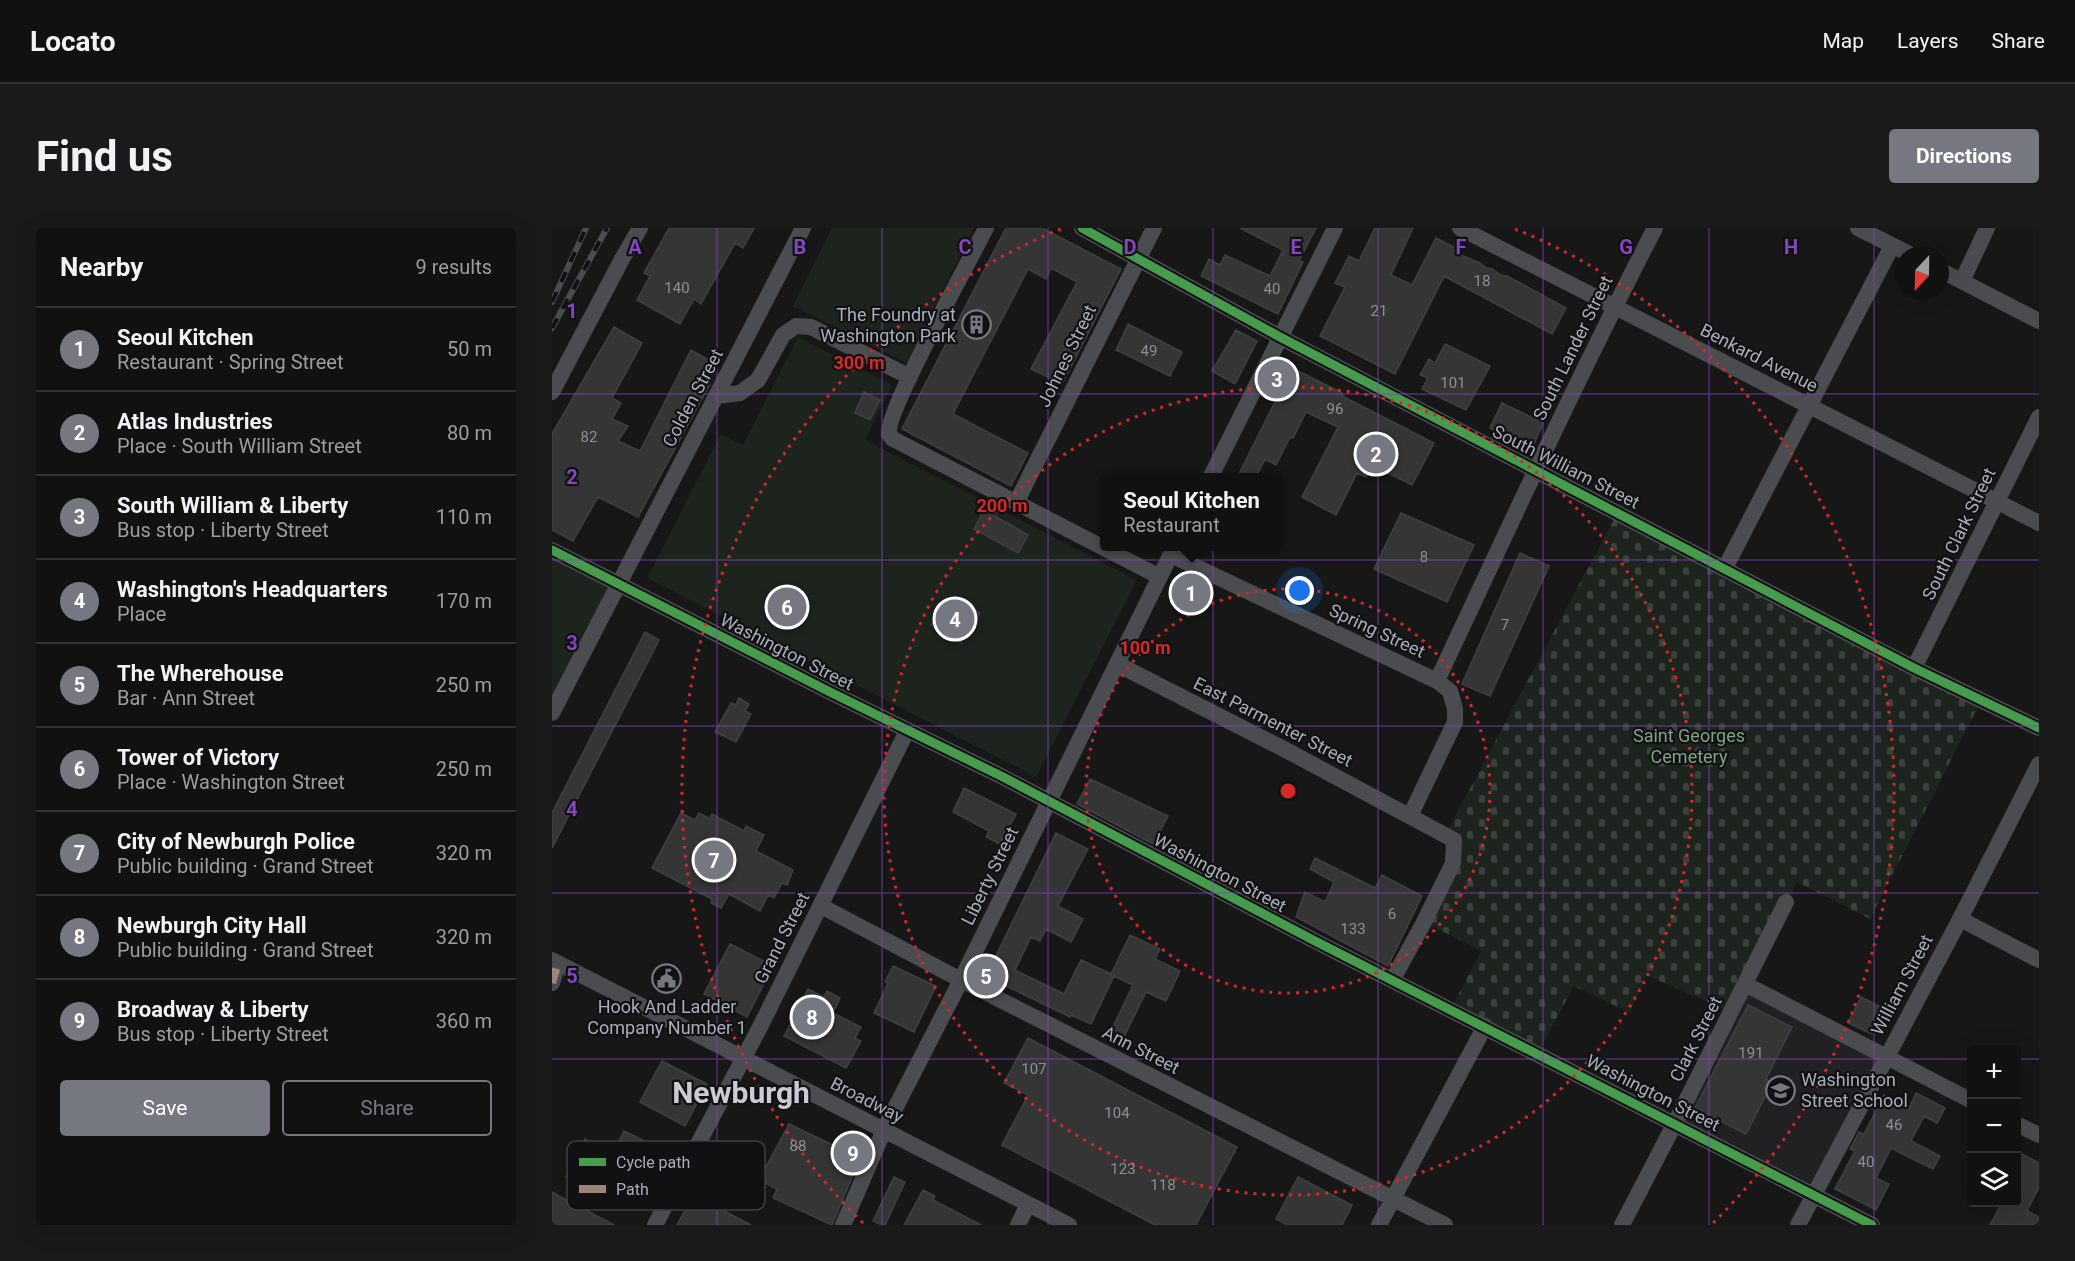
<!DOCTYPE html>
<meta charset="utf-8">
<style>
body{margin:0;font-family:Roboto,sans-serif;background:#1a1a1a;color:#f1f3f6}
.controls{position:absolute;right:18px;bottom:18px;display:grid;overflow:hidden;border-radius:6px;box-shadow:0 6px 24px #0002}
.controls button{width:54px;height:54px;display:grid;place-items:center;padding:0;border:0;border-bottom:2px solid #303131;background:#111;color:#f1f3f6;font:30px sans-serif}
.compass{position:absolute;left:1343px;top:18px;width:54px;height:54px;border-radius:50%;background:#111;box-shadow:0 6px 24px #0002;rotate:202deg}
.you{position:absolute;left:748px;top:363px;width:21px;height:21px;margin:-15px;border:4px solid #fff;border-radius:50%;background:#1a73e8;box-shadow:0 0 0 9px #1a73e833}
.badge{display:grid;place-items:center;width:39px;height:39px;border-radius:50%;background:#757880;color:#fff;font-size:20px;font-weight:700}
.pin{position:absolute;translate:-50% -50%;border:3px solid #fff;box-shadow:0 2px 6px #0006}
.popup{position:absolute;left:548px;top:245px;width:183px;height:78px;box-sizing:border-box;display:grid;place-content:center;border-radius:6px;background:#111;filter:drop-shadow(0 2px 4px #0005);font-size:20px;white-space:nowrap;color:#9c9d9f}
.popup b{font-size:22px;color:#f1f3f6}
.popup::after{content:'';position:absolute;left:50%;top:100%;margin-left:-12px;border:12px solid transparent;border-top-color:#111}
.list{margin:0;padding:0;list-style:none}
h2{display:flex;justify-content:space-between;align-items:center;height:78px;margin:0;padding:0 24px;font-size:26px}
h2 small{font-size:20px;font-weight:400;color:#9c9d9f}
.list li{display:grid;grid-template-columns:39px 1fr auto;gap:18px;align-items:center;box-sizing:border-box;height:84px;padding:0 24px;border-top:2px solid #303131}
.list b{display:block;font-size:22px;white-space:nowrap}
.list p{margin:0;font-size:20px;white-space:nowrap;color:#9c9d9f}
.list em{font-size:20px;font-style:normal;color:#9c9d9f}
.actions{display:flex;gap:12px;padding:18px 24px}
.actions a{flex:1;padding:14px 0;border:2px solid #757880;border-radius:6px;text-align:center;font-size:21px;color:#757880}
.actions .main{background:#757880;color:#fff}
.icon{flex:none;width:33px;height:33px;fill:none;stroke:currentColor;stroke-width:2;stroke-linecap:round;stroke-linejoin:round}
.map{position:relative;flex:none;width:1487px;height:997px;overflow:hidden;border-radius:6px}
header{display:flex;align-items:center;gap:36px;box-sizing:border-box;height:84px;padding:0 30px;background:#111;border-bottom:2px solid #303131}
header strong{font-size:28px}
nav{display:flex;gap:33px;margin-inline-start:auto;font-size:21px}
.intro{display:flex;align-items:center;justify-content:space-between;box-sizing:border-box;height:144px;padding:0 36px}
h1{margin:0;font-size:42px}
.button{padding:15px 27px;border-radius:6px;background:#757880;color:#fff;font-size:21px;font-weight:700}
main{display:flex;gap:36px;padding:0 36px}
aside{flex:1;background:#111;border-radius:6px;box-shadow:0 6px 24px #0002}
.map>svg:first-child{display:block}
</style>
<header>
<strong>Locato</strong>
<nav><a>Map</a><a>Layers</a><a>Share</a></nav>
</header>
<div class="intro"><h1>Find us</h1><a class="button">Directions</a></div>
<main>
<aside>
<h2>Nearby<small>9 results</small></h2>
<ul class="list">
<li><span class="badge">1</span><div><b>Seoul Kitchen</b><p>Restaurant · Spring Street</p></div><em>50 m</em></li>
<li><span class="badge">2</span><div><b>Atlas Industries</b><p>Place · South William Street</p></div><em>80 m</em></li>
<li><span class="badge">3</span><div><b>South William &amp; Liberty</b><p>Bus stop · Liberty Street</p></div><em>110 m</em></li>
<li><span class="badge">4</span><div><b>Washington's Headquarters</b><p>Place</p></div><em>170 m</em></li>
<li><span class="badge">5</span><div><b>The Wherehouse</b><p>Bar · Ann Street</p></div><em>250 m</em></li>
<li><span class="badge">6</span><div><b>Tower of Victory</b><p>Place · Washington Street</p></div><em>250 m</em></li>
<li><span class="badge">7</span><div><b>City of Newburgh Police</b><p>Public building · Grand Street</p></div><em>320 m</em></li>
<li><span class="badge">8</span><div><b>Newburgh City Hall</b><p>Public building · Grand Street</p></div><em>320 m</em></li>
<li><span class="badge">9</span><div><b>Broadway &amp; Liberty</b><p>Bus stop · Liberty Street</p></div><em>360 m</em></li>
</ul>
<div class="actions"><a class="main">Save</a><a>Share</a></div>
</aside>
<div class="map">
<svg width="1487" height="997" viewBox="0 0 1487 997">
<defs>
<pattern id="cemetery-stones" width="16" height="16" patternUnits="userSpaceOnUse" patternTransform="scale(1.5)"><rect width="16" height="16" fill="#1d241e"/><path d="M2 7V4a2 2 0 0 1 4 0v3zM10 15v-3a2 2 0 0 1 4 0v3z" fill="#3b413d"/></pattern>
</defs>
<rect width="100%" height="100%" fill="#171717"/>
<path fill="#212123" d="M1193,756L1334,829L1262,967L1123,896Z"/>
<path fill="#1d241e" d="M280,0H422L354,135L241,78Z
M246,109L340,157L313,212L585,352L484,549L95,350L169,206L191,217Z
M0,322L65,357L0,485Z"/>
<path fill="url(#cemetery-stones)" d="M1066,284L1429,473L1318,691L1245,654L1179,784L1094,747L1078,785L1022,758L986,825L899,781L929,723L872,694L901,635L892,609Z"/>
<path fill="#353536" stroke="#3f4043" stroke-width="1.5" d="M117,0H202L191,20L183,15L149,76L142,71L128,96L85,72L98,48L92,45Z
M454,0H490L569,41L510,156L479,141L525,54L499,40L494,51L476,41L401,186L476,225L459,258L350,201Z
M688,0H764L747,33L751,34L726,86L649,48L657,31L668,37L673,27L718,48L731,22Z
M823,0H861L839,47L860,57L884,10L906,21L904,25L928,35L934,40L940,41L949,47L955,48L1014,80L1000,106L892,48L843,146L768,108L793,59L783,55L797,28L807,33Z
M576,96L630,124L618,148L564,122Z
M62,99L90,115L60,170L69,175L60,191L76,198L66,213L88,223L139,122L157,132L147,150L158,156L86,289L46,269L21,313L0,302V206Z
M684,102L705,113L683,156L660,143Z
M893,116L938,138L914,182L870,161L876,150L868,147L877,131L883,135Z
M740,140L790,165V168L882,215L860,257L820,237L814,249L805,245L784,287L750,269L786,199L754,184L741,210L738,209L724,237L713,231L704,249H693L687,246Z
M312,164L328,172L318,192L303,185Z
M950,175L991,195L979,223L953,210L951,205L943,207L942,202L938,200Z
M432,282L476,307L466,325L422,301Z
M849,285L922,317L895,374L822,341Z
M968,325L997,338L938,468L910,456Z
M403,369L428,385L409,415L379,397L388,383L393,386Z
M93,404L107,412L0,620V585Z
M187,470L197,476L193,483L199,486L184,514L163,504L179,475L184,477Z
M538,551L616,588L601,616L525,576Z
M412,560L464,586L448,616L434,609L437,603L401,584Z
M129,585L143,592L147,585L158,591L160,586L192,603L194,598L212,607L204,623L241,642L235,657L230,655L222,670L216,667L208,683L177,666L169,680L159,675L160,671L100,640Z
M504,605L536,621L506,678L531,691L519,714L494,701L488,713L479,709L463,742L512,766L529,732L559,746L578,707L608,721L603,731L628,743L614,773L594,764L569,815L556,809L581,757L562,748L539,796L519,787L518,789L434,748Z
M763,630L823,660L830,647L870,668L836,738L744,689L753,664L773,674L782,654L758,641Z
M178,716L221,738L195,789L152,766Z
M341,738L384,758L362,804L322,785L336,755L333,754Z
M256,761L272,769L275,763L288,770L281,785L309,799L303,810L309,813L294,840L232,808Z
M1309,769L1333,781L1320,806L1296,795Z
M1196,777L1240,799L1214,851L1220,855L1194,906L1143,880Z
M476,810L685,919L644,997H603L450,917L476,867L452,855Z
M110,833L155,856L133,898L88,874Z
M1364,865L1393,880L1385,895L1372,888L1359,913L1388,928L1381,941L1339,920L1324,950L1337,956L1324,982L1283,961L1303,923L1298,921L1307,904L1312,906L1332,867L1357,880Z
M237,896L308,930L280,997L221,970L225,961L207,952Z
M72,903L118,925L111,939L104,936L78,981L14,949L33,911L60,926Z
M1464,923L1487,935V959L1475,983L1487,989V997H1438L1450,975H1464Z
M342,949L353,954L333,997H330L321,993Z
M746,949L800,977L790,997H735L724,991Z
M371,962L383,968L381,972L429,997H352Z
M0,964L9,969L62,997H0Z
M141,967L199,997H125Z"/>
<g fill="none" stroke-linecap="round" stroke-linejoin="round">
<path stroke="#4b4c50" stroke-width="16" d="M434,0C419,30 333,185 337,206L341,211L608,349
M530,0L728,109L1362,440L1487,500
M908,0L1487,295
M1306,0L1359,27
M1388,42L1487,93
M1410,53L1435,0
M0,164L70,31L88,0
M165,168L188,165L206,152L231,107L244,98L259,99L358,149
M658,250L783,0
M464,275L602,0
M0,322L276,463L449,548L763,713L1320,997
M619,327L885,453L898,463L903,481V494L858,588
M1173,340L1340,18
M565,436L730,520L902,612L901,635L872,694L841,751
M1362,440L1487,189
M885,453C956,301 1026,149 1103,0
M0,485L251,0
M269,678L409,752L893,997
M1408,691L1487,732
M0,732L517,997
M0,755L6,735
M1193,756L1420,873
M1464,896L1487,907
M103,997L208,799L355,503
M291,997L332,902L409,752L623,318
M466,997L476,976
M827,997L933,798
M1070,997L1123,895L1234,674
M1246,997L1408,691L1487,536"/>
<defs>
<path id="rail" d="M0,74L34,0
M0,100L55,0"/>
</defs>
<use href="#rail" stroke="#4b4c4f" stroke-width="6"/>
<use href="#rail" stroke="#111113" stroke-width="4" stroke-dasharray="11" stroke-linecap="butt"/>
<path stroke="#a18479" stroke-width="8" stroke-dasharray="15 8" stroke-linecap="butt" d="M0,755L6,735"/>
<defs>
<path id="cycleway" d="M530,0L728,109L1362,440L1487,500
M0,322L276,463L449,548L763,713L1320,997"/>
</defs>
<use href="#cycleway" stroke="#111113" stroke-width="13"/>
<use href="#cycleway" stroke="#469c4c" stroke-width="9"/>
</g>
<path fill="none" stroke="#8446be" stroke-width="1.5" stroke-opacity="0.55" d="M165,0V997M330,0V997M496,0V997M661,0V997M826,0V997M991,0V997M1157,0V997M1322,0V997M0,166H1487M0,332H1487M0,498H1487M0,665H1487M0,831H1420M1464,831H1487"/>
<g fill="none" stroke="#d62828" stroke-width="3" stroke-dasharray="3 6">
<circle cx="736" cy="563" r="202"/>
<circle cx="736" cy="563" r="404"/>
<path d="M311 995A606 606 0 0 1 509 1M963 1A606 606 0 0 1 1161 995"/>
</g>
<defs>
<symbol id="building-ring" viewBox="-11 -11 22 22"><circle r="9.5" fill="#111113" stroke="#757880" stroke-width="1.5"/><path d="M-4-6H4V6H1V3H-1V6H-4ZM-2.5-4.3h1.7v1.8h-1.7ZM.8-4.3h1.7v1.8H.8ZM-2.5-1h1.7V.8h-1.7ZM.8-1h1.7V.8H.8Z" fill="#757880"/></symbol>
<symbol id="civic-ring" viewBox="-11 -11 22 22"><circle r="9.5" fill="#111113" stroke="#757880" stroke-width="1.5"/><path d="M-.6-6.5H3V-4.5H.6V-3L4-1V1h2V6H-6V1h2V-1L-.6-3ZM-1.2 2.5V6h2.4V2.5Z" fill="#757880"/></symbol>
<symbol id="school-ring" viewBox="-11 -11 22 22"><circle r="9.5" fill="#111113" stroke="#757880" stroke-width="1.5"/><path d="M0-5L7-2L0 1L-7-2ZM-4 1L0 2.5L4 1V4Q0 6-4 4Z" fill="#757880"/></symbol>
</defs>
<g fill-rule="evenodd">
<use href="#building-ring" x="408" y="80" width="33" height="33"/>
<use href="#civic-ring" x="98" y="734" width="33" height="33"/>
<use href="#school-ring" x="1212" y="846" width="33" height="33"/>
</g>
<g text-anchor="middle" stroke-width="4.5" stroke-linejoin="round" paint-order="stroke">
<g font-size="15" fill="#8b8f98">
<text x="930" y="58">18</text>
<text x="125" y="65">140</text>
<text x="720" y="66">40</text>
<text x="827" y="88">21</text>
<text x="597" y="128">49</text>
<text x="901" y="160">101</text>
<text x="783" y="186">96</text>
<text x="37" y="214">82</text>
<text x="872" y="334">8</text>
<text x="953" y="402">7</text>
<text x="840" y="691">6</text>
<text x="801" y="706">133</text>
<text x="1199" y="830">191</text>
<text x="482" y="846">107</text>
<text x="565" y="890">104</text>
<text x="1342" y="902">46</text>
<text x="246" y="923">88</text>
<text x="1314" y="939">40</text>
<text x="571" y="946">123</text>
<text x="611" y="962">118</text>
</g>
<g font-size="18" fill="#a8adb8" stroke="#111113" text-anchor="end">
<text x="404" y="93">The Foundry at<tspan x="404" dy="21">Washington Park</tspan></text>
<text x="115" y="785" text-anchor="middle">Hook And Ladder<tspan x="115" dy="21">Company Number 1</tspan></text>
<text x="1249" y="858" text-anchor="start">Washington<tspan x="1249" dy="21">Street School</tspan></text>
</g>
<g font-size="18" fill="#a8adb8" stroke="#111113">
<text transform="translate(1021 120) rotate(-64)" y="6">South Lander Street</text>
<text transform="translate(515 128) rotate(-64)" y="6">Johnes Street</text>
<text transform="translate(1207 130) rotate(27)" y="6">Benkard Avenue</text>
<text transform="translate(141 170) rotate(-62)" y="6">Colden Street</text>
<text transform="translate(1014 239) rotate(27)" y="6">South William Street</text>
<text transform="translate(1407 306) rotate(-64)" y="6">South Clark Street</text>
<text transform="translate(825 403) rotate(25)" y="6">Spring Street</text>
<text transform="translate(235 424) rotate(27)" y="6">Washington Street</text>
<text transform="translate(721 494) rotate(27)" y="6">East Parmenter Street</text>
<text transform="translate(668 645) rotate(28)" y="6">Washington Street</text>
<text transform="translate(438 648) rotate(-64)" y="6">Liberty Street</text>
<text transform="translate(230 710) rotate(-63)" y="6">Grand Street</text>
<text transform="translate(1350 757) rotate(-62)" y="6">William Street</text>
<text transform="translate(1144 811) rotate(-63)" y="6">Clark Street</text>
<text transform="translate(589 822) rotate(27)" y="6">Ann Street</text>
<text transform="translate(1101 865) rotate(27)" y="6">Washington Street</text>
<text transform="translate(315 872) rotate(27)" y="6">Broadway</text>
</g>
<g font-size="18" fill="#7fa381" stroke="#111113">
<text x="1137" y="514">Saint Georges<tspan x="1137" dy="21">Cemetery</tspan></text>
</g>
<g font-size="30" font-weight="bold" fill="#c9ccd4" stroke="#111113">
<text x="189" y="875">Newburgh</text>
</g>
</g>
<rect x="15" y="913" width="198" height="69" rx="9" fill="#111113" stroke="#3e4045" stroke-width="1.5"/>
<rect x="27" y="930" width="27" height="8" fill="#469c4c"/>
<rect x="27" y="957" width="27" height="8" fill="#a18479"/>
<g font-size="16" fill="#a8adb8">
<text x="64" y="940">Cycle path</text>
<text x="64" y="967">Path</text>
</g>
<g font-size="20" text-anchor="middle" font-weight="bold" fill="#8446be" stroke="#111113" stroke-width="4.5" stroke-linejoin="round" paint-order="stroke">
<text x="83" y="26">A</text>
<text x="248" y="26">B</text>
<text x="413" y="26">C</text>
<text x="578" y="26">D</text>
<text x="744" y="26">E</text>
<text x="909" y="26">F</text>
<text x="1074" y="26">G</text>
<text x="1239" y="26">H</text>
<text x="20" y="90">1</text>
<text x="20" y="256">2</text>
<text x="20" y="422">3</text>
<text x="20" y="588">4</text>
<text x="20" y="755">5</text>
</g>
<circle cx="736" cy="563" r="9" fill="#d62828" stroke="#111113" stroke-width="3"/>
<g font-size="18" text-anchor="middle" font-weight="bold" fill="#d62828" stroke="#111113" stroke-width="4.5" stroke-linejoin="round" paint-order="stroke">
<text x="307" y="141">300 m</text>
<text x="450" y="284">200 m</text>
<text x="593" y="426">100 m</text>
</g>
</svg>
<div class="controls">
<button>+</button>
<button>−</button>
<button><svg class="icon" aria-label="layers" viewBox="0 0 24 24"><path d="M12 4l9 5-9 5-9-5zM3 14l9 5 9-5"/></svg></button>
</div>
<svg class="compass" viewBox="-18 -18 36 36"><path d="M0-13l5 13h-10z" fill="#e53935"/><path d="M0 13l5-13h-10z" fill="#9c9d9f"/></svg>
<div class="you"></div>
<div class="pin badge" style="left:639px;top:365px">1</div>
<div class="popup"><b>Seoul Kitchen</b>Restaurant</div>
<div class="pin badge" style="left:824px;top:226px">2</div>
<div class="pin badge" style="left:725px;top:151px">3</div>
<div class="pin badge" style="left:403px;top:391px">4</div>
<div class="pin badge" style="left:434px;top:748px">5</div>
<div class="pin badge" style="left:235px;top:379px">6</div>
<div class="pin badge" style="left:162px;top:632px">7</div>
<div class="pin badge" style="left:260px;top:789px">8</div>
<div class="pin badge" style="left:301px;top:925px">9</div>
</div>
</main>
